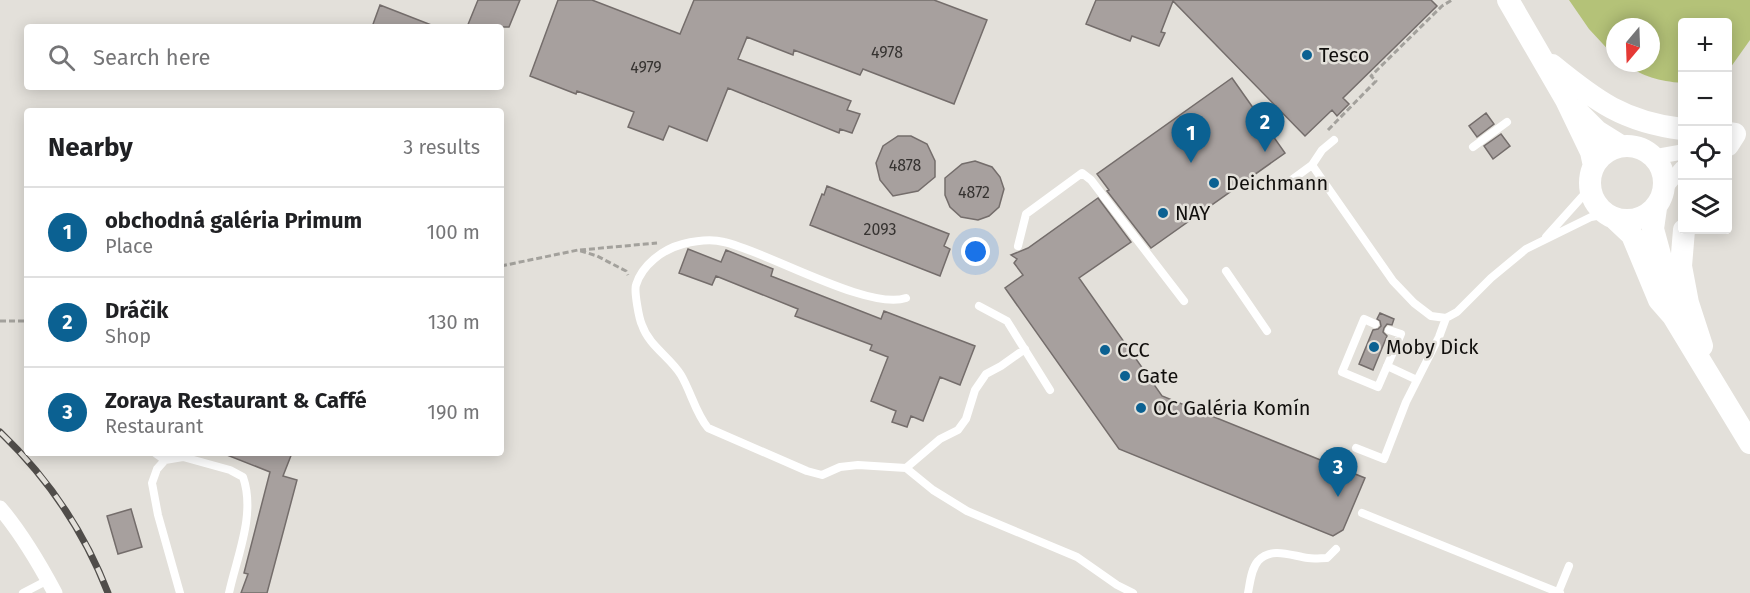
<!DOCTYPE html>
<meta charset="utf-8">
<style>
body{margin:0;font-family:"Fira Sans",sans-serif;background:#f2f2f2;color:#202124}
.controls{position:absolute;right:18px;top:18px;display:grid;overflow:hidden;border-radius:6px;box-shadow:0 3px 15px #0003}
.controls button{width:54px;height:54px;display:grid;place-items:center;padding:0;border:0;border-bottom:2px solid #e0e0e0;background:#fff;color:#202124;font:30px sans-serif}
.compass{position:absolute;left:1606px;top:18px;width:54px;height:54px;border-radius:50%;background:#fff;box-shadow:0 3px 15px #0003;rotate:199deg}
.you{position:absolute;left:976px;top:252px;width:21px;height:21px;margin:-15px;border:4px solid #fff;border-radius:50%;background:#1a73e8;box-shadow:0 0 0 9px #1a73e833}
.badge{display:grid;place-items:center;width:39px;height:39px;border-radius:50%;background:#0b6192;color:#fff;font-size:20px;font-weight:700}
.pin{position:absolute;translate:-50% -50px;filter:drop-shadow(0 2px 3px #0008)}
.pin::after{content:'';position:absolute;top:32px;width:21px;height:18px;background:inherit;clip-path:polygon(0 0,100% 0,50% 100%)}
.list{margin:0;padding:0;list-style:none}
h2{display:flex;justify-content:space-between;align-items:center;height:78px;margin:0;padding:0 24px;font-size:26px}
h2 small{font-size:20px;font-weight:400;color:#757577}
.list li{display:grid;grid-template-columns:39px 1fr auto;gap:18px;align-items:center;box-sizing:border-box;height:90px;padding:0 24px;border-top:2px solid #e0e0e0}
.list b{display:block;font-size:22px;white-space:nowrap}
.list p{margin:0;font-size:20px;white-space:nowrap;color:#757577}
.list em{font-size:20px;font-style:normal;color:#757577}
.icon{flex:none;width:33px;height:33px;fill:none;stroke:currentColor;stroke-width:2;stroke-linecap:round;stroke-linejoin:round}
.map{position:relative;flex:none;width:1750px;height:593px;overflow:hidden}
.search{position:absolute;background:#fff;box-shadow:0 3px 15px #0003;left:24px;top:24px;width:480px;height:66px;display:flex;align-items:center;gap:15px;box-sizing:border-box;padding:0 21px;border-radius:6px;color:#757577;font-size:22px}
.panel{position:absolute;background:#fff;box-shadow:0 3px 15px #0003;left:24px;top:108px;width:480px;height:348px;border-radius:6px}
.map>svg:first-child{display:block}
</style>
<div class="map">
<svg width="1750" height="593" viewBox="0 0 1750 593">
<rect width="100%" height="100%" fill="#e3e0da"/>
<path fill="#b4c278" d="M1569,0H1750V40L1728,71V22H1682V83C1659,81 1643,77 1624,63H1651V27H1615V57L1589,29Z"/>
<path fill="#a7a09e" stroke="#746d6b" stroke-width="1.5" d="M478,0H520L509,27H467Z
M558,0H592L680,34L694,0H934L987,20L954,104L863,69L860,75L794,50L793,55L747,37L738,59L851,101L847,110L860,114L852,133L840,129L839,133L728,88L707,141L669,126L663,140L628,127L634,112L577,91L576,94L530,76Z
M1096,0H1431L1437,6L1343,98L1349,104L1337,116L1332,110L1305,136L1173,1L1161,32L1165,33L1159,46L1132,36L1130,41L1086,24Z
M380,5L434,26V27H372Z
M1232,78L1285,153L1151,248L1107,191L1109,190L1097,174Z
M1486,113L1494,124L1477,137L1469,126Z
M1501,134L1510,146L1493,159L1484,146Z
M898,136H911L927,144L935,161V177L918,191L893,196L880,180L876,163L883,146Z
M975,161L992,167L1000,177L1004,189L999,207L989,216L978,220L961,217L950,207L945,195V178L962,164Z
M827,186L949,234L944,246L950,249L940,276L810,225L822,194L824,195Z
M1098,198L1131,242L1079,278L1162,396L1365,478L1343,530L1333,536L1119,449L1005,288L1023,275L1014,263L1017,259L1011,255L1028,248Z
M688,249L721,262L726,250L773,269L771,276L881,319L884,311L975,346L960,385L940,377L923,421L911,416L907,427L892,422L896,411L871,401L888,357L870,350L872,345L795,316L798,309L716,276L712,285L679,273Z
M1380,313L1394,319L1392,325L1387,324L1384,328L1383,332L1387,336L1373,370L1359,364L1373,330L1378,329L1381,326L1380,321L1377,319Z
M222,453H292L283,476L297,480L267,593H241L248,574L244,573L270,472Z
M131,509L142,547L118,554L107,516Z"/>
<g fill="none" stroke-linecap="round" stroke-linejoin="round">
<path stroke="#a3a19c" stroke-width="3" stroke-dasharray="6 3" stroke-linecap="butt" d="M1328,130L1376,81L1371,76L1442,6L1452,0
M1268,182L1274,178
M580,250L657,243
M501,266L578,250L597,256L626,271L628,275
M0,321H27"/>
<path stroke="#fff" stroke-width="8" d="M1473,147L1507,122
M1312,165L1393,281L1414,303L1431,316L1446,318L1457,312L1491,278L1526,249L1591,217L1607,214
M1282,187L1312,165L1322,150L1334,140
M1546,237L1590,188
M1018,246L1026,214L1082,173L1091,180L1184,301
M1226,271L1267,331
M906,298C868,311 766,251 724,242C712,239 695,241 683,244C663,249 642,265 636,285C634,291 639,319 642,325C649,346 670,357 681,375C691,392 696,414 708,428L807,471L822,475L840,467L858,465L906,468L933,490L967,511L1077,557L1117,585L1133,593
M979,306L1007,321L1050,390
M1375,324L1364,319L1342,372L1378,387L1401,334L1389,330
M1387,366L1417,380
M1356,448L1384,459L1406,402L1439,337L1446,318
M155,453L165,460
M906,468L940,439L958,430L966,419L975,390L986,374L1001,366L1025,349
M1362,513L1560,593
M23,593L48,580
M180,593L158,515L152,483L157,469L165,460L183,457L230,470L243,477C256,514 237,556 229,593
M1248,593C1250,583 1251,569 1258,561C1272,546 1292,556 1308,558C1314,559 1321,558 1327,558L1336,549
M1558,593L1569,566"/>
<path stroke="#fff" stroke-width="15" d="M1654,157L1682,152
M1664,189L1682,168
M0,508C22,534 39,563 55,593"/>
<path stroke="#fff" stroke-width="22" d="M1508,0L1566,100L1591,152L1594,166
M1552,65C1596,101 1624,122 1682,129
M1576,110L1597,131L1621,146
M1728,133L1735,134L1728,145
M1590 183a37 37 0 1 1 74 0a37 37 0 1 1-74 0Z
M1656,208L1653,229L1672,299
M1615,219L1632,235L1659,300L1673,316L1750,443
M1684,230L1681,266L1688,303L1702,346"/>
<defs>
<path id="rail" d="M0,432C48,478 84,531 108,593"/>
</defs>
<use href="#rail" stroke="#504d4a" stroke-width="7"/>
<use href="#rail" stroke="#e3e0da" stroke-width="4.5" stroke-dasharray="14" stroke-linecap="butt"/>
</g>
<g fill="#0b6192" stroke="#e3e0da" stroke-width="2">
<circle cx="1307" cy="55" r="6"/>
<circle cx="1214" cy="183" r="6"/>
<circle cx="1163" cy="213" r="6"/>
<circle cx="1374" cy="347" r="6"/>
<circle cx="1105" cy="350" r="6"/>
<circle cx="1125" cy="376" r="6"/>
<circle cx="1141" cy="408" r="6"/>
</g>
<g text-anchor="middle" stroke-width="5" stroke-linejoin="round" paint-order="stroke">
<g font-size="16" fill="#363331">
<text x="887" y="58">4978</text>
<text x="646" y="73">4979</text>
<text x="905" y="171">4878</text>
<text x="974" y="198">4872</text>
<text x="880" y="235">2093</text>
</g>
<g font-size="20" fill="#110f0d" stroke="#e3e0da" text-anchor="start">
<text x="1319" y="62">Tesco</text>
<text x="1226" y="190">Deichmann</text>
<text x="1175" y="220">NAY</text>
<text x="1386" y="354">Moby Dick</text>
<text x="1117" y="357">CCC</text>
<text x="1137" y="383">Gate</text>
<text x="1153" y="415">OC Galéria Komín</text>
</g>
</g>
</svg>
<div class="controls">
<button>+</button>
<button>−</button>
<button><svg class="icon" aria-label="locate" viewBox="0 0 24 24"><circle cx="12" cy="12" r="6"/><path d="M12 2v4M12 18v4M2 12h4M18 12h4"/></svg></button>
<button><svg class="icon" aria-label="layers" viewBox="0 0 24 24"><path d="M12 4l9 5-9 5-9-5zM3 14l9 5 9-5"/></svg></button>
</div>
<svg class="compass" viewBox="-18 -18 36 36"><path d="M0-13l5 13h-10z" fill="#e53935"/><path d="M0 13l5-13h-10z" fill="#757577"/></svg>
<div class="you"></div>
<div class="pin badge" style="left:1191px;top:163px">1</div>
<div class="pin badge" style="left:1265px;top:152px">2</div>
<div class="pin badge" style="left:1338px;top:497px">3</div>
<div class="search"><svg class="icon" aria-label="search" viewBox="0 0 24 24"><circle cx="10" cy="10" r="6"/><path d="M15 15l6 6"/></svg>Search here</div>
<section class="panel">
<h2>Nearby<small>3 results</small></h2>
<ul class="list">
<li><span class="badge">1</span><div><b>obchodná galéria Primum</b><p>Place</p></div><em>100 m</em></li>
<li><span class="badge">2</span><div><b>Dráčik</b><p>Shop</p></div><em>130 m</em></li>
<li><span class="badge">3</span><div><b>Zoraya Restaurant &amp; Caffé</b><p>Restaurant</p></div><em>190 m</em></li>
</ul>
</section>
</div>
